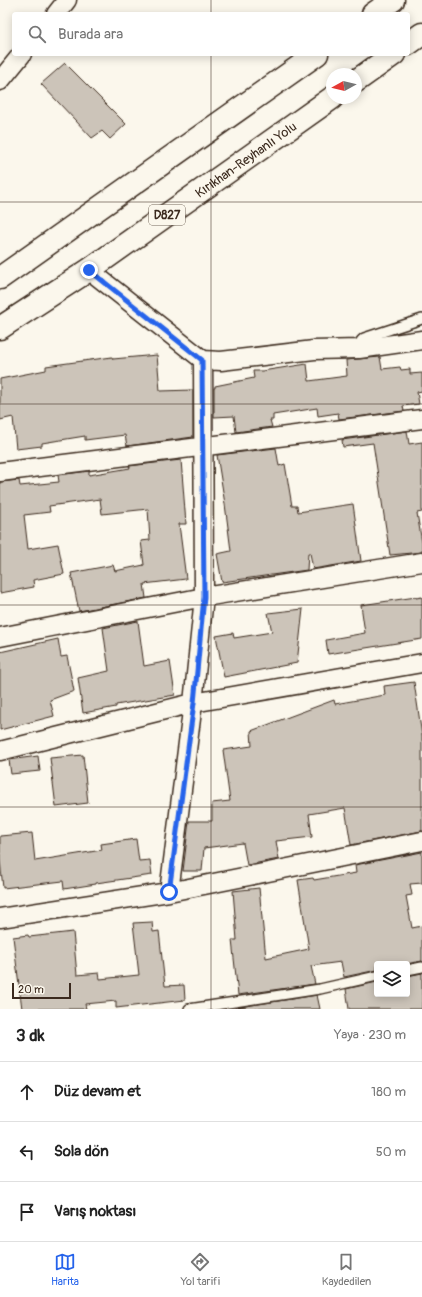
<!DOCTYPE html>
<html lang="tr">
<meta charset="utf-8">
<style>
body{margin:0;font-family:Pangolin,sans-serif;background:#f6f6f6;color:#222}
.controls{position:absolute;right:12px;bottom:12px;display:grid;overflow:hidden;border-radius:4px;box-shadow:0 2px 10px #0003}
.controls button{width:36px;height:36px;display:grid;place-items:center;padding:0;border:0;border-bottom:1px solid #e0e0e0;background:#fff;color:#222;font:20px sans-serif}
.compass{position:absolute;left:326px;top:68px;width:36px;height:36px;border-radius:50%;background:#fff;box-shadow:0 2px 10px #0003;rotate:262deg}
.scale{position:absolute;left:12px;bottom:10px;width:59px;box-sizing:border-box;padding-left:4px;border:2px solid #3b2a1e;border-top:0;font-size:11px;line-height:14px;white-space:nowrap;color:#3b2a1e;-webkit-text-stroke:3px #fbf7ec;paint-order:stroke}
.stop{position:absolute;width:12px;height:12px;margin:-9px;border:3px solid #2563eb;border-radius:50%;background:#fff}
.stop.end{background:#2563eb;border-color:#fff;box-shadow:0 1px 4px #0008}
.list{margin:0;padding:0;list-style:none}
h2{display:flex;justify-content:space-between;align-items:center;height:52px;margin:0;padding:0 16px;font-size:17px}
h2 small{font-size:13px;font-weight:400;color:#767676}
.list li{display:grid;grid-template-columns:26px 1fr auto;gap:12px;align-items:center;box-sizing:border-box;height:60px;padding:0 16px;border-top:1px solid #e0e0e0}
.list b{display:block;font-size:15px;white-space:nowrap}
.list em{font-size:13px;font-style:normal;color:#767676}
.icon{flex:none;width:22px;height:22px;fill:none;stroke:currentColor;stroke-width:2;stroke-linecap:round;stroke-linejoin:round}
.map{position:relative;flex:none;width:422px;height:1009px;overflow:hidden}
.search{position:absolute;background:#fff;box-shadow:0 2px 10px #0003;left:12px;right:12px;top:12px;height:44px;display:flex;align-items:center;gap:10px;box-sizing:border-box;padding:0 14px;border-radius:4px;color:#767676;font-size:15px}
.sheet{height:232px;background:#fff}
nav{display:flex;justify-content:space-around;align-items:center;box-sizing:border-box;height:56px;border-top:1px solid #e0e0e0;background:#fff;font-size:11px;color:#767676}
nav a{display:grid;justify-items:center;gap:2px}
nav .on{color:#2563eb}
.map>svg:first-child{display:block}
</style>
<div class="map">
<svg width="422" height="1009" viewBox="0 0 422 1009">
<rect width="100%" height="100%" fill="#fbf7ec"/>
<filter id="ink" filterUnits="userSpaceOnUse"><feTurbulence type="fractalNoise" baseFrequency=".025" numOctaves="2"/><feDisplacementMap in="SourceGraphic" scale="8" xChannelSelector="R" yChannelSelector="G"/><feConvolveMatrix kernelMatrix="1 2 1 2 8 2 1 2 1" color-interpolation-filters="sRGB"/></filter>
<g filter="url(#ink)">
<path fill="#ccc4b9" stroke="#3b2a1e" d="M65,63L126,124L110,139L102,131L92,138L41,84Z
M157,355L160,391L193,390V437L127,446L125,435L85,440V436L42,443V446L16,449L13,417L0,420V379L46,370V366L112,357L113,359Z
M380,357L382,369L400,367L401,370L410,369V374L422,373V391L417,392L419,404L403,406L404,411L339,419L338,413L318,416L317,408L273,415V420H270L272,427L236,432L234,416L214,417V388H215V386L254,378L253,371H262L307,364L309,381L347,376L346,360Z
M407,431L409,444L422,442V512L417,513L422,543V552L390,555L373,443L343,447L342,440Z
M276,448L279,466L285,464L292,506H297L298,512L353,504L361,561L313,569L310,553H308L307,570L222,582L217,554L231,551L225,504L217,455Z
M181,460L186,524H179L186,579L144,584L146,598L79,611L71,573L113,565L115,571L144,565L141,541L150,540L148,509L102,514L100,499L49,506L50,512L24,515L28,549L58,544L64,574L33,580L34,587L0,593V482L19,480L20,486L59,482L58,475L89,471V475L130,468L129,466Z
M416,597V598L422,597V639L328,654L326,640L365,633L361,605Z
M303,609L297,663L224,677L216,636L233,633L234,638L272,632L268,613Z
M138,621L144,666L170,661L175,695L116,705V707L83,713L78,678L109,671L103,628Z
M58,639L61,657L67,656L74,691L50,700L54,716L0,730V652Z
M414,682L422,736V831L351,845L345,808L309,814L312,837L276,841L279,859L247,865L243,843L204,848L202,871H183L189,821H212V803L230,801L223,750L252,746L251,731L334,700L335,704L385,695L384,686Z
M83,755L88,803L56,807L50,758Z
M38,756L40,771L11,774L9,760Z
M32,833L35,861L102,850L101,844L136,839L139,861L150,860L152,875L96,883V884L64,889L63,881L3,888L0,860V836Z
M422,852V883L410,884L412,895L406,896L412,928L422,926V961L406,964H377V970L344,977L341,962L311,966L315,984L238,995L232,940H237L233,891L259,888L266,958L309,949L298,880L313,878L314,880L356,873L355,865Z
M152,922L153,932L159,931L165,986L184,985L185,1000L116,1008V1001L85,1004L86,1009H22L13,937L28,935L29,937L73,932L77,975L99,973L100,979L139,975L133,923Z
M422,973V1009H349L346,989L377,982V994H407V976Z
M317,995L320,1009H239V1007Z"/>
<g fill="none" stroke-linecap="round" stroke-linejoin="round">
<defs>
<path id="lane" d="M359,349C358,344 360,341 364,338L422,319
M407,970L422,967
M189,1009L320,989L377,976"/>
<path id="street" d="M56,14L67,0
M0,81L22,54
M89,270L203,360L221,361L314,350L359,349L422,340
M0,472L422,419
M0,637L204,597L422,562
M0,751L193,703L422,663
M169,892L193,703L204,597L203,360
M0,918L169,892L422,841"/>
<g id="highway">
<path d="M373,14L393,0"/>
<path d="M408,44L422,34"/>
<path d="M356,81L394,54"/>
<path d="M0,278L317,54"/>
<path id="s1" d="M0,328L89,270L332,98"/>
</g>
</defs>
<use href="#lane" stroke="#3b2a1e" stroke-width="12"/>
<use href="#street" stroke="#3b2a1e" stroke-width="21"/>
<use href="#highway" stroke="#3b2a1e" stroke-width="25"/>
<use href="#lane" stroke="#fbf7ec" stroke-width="9"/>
<use href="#street" stroke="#fbf7ec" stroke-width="18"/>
<use href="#highway" stroke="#fbf7ec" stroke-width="22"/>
</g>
</g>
<g fill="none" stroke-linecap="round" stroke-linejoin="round" filter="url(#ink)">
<path stroke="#2563eb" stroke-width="5" d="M89,270L202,360L204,597L194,703L169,892"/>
</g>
<path fill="none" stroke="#3b2a1e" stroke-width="1" stroke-opacity="0.55" d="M211,0V14M211,54V1009M0,202H422M0,404H422M0,605H422M0,807H422"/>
<g text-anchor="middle" stroke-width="3" stroke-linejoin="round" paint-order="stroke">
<rect fill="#fbf7ec" stroke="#75685c" stroke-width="1" x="149" y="205" width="36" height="20" rx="3"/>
<g font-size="12" font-weight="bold" fill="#3b2a1e">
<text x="167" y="219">D827</text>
</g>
<g font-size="13" fill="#3b2a1e" stroke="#fbf7ec">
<text dy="5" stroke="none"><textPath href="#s1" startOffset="298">Kırıkhan-Reyhanlı Yolu</textPath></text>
</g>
</g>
</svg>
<div class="controls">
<button><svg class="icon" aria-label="layers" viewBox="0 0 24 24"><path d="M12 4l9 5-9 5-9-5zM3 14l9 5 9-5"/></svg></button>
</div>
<svg class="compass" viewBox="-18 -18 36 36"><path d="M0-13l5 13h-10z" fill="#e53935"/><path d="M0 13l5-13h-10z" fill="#767676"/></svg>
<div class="scale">20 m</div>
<div class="stop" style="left:169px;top:892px"></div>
<div class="stop end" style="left:89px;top:270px"></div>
<div class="search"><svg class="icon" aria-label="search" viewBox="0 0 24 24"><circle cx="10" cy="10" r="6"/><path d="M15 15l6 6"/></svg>Burada ara</div>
</div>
<section class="sheet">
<h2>3 dk<small>Yaya · 230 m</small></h2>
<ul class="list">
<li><svg class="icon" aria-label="ahead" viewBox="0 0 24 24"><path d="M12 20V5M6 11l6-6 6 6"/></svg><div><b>Düz devam et</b></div><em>180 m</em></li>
<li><svg class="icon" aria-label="left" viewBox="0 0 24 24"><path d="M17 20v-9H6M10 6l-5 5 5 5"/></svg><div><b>Sola dön</b></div><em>50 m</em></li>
<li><svg class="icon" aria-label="arrive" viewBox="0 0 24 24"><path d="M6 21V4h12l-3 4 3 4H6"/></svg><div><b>Varış noktası</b></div></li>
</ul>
</section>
<nav>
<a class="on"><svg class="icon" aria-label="map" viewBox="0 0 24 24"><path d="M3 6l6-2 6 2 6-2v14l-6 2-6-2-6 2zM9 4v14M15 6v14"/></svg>Harita</a>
<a><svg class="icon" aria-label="directions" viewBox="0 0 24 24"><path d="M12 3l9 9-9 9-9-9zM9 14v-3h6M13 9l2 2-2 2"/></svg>Yol tarifi</a>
<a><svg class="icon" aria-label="saved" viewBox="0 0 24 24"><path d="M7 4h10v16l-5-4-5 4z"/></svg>Kaydedilen</a>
</nav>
